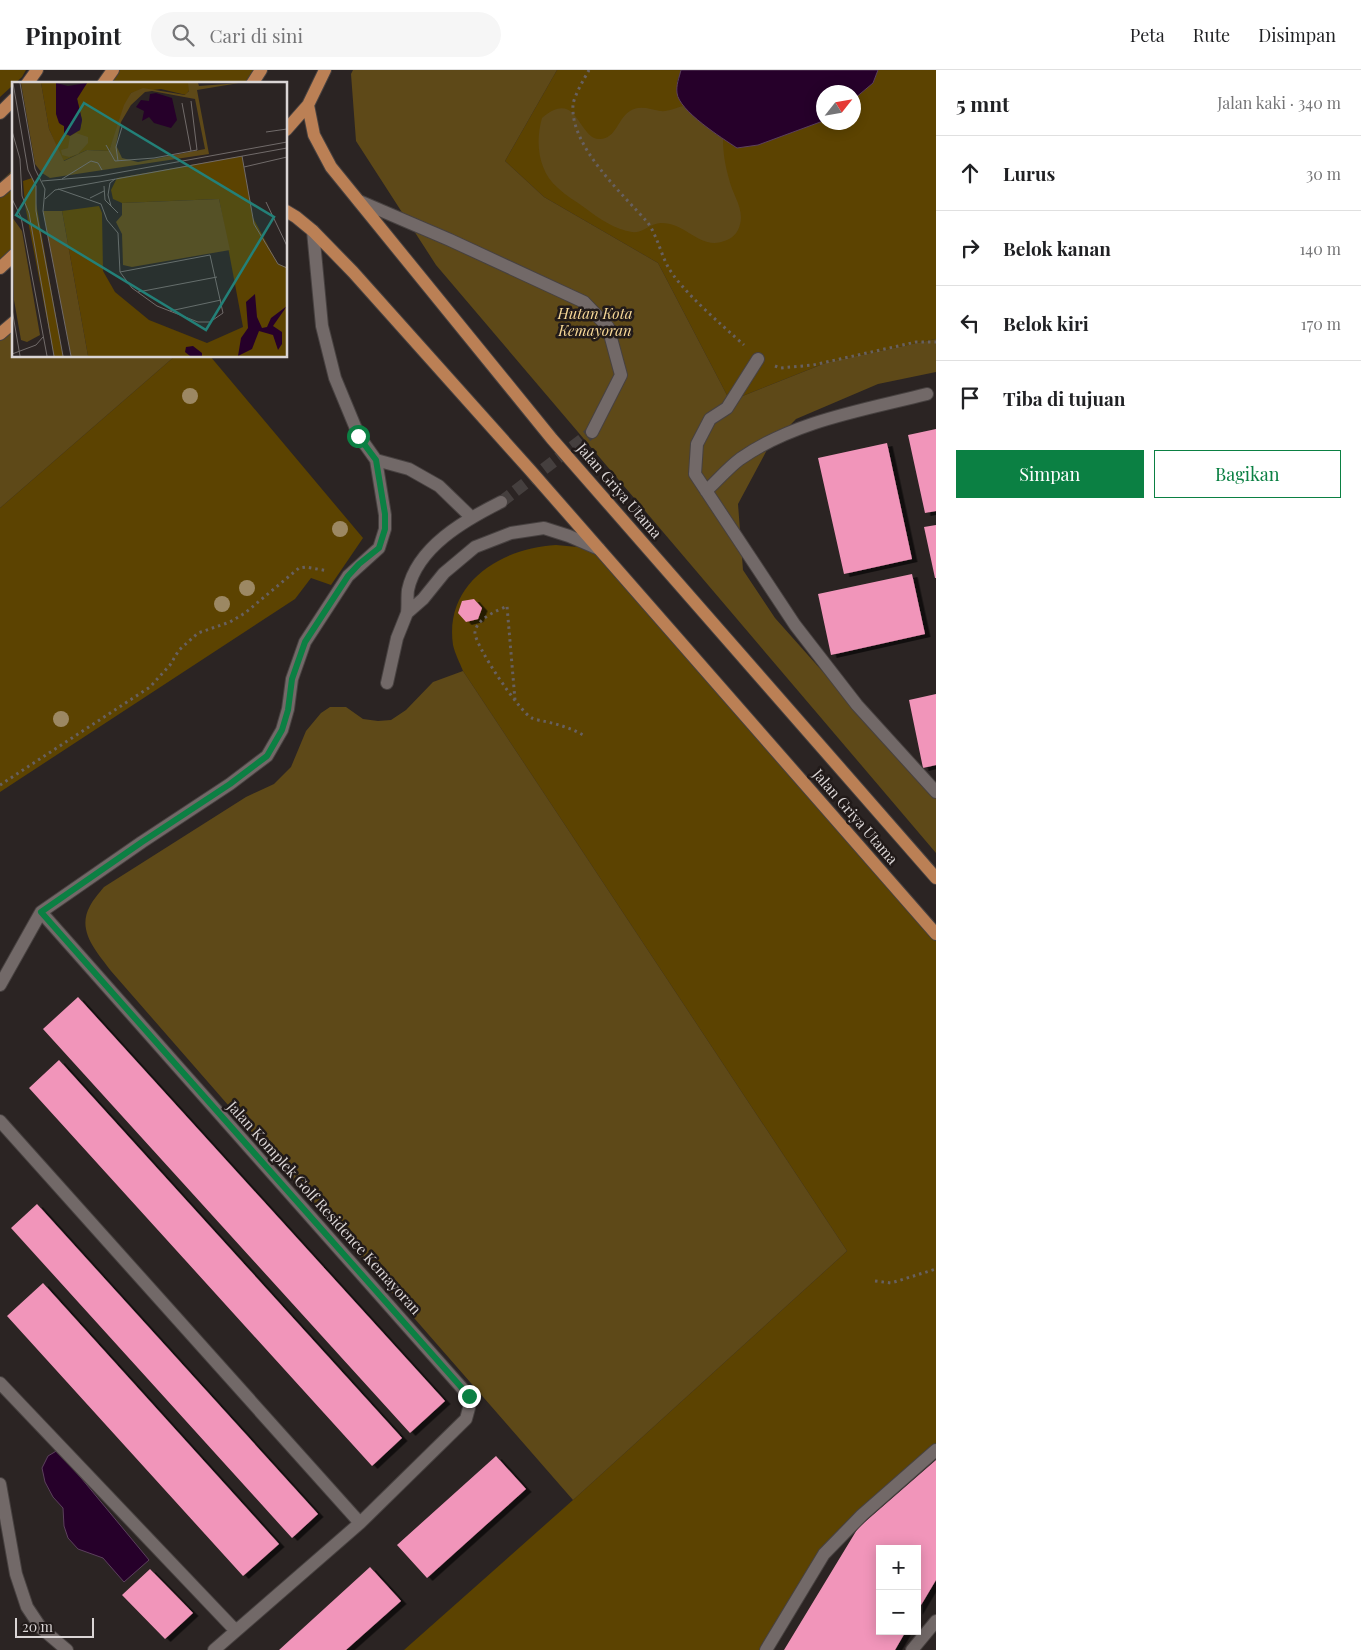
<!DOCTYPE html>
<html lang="id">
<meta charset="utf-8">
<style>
body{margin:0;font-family:"Playfair Display",serif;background:#f6f6f6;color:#202124}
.controls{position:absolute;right:15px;bottom:15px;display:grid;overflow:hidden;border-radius:0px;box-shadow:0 2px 12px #0003}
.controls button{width:45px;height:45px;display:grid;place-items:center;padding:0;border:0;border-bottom:1px solid #e0e0e0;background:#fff;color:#202124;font:25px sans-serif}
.compass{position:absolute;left:816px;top:15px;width:45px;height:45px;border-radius:50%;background:#fff;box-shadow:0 2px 12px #0003;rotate:59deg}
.scale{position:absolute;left:15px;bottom:12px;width:79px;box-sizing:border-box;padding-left:5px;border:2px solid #dad5d5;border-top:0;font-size:14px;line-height:18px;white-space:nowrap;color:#dad5d5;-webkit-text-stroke:4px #211a19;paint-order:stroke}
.stop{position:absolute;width:15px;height:15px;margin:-11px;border:4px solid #0b8043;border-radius:50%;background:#fff}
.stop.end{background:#0b8043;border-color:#fff;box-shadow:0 1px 5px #0008}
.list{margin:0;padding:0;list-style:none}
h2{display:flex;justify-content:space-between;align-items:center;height:65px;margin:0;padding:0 20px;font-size:21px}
h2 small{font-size:16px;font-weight:400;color:#757577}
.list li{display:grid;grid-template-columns:32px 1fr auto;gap:15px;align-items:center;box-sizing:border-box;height:75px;padding:0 20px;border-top:1px solid #e0e0e0}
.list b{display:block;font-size:19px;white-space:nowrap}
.list em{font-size:16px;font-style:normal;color:#757577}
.actions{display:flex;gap:10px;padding:15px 20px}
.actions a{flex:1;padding:11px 0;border:1px solid #0b8043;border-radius:0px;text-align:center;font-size:18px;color:#0b8043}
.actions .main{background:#0b8043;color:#fff}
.icon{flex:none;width:28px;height:28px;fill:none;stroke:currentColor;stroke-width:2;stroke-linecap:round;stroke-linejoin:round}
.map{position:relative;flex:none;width:936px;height:1580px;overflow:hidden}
header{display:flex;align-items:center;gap:30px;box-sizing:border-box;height:70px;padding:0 25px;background:#fff;border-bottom:1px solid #e0e0e0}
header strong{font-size:24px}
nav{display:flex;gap:28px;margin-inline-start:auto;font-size:18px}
.search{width:350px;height:45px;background:#f6f6f6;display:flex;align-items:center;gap:12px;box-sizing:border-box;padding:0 18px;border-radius:28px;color:#757577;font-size:19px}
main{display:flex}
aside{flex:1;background:#fff}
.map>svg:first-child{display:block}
</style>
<header>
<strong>Pinpoint</strong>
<div class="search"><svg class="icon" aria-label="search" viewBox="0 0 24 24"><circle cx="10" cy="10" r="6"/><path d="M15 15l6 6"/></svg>Cari di sini</div>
<nav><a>Peta</a><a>Rute</a><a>Disimpan</a></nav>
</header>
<main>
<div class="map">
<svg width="936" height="1580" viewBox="0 0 936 1580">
<defs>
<filter id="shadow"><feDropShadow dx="5.5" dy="3" stdDeviation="0" flood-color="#0009"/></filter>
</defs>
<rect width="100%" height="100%" fill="#2b2423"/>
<path fill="#5c4301" d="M0,0H26L22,7L0,27Z
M113,0H261L252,14H103Z
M557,0H681L677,12L758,75L823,51L854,52V29L873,13L878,0H936V269L828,292L730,331L658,193L544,127L505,91Z
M14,99V185L0,198V112Z
M175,286H210L363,468L331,515L311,508L295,529L0,722V438Z
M556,475L599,479L936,864V1382L824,1484L766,1580H404L573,1430L847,1181L463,601C460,593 455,584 453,575C444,513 501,478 556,475Z"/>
<path fill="#5e4918" d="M353,0H557L505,91L544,127L658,193L730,331L828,292L936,269V302L878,314L796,349L768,378L738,434L743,500L775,548L936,729V783L436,195L356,71L351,4Z
M683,36L723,68C723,83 725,95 729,109C733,127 747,141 738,160C736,164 732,168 727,170C700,182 688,153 661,153C650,153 643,164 632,162C616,160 598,148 585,138C576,131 566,126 558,118C538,101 535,72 542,48C578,17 578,70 600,69C616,69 618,48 630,41C639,35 650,39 660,41C668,42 675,38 683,36Z
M14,251V286H175L0,438V263Z
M463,601L847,1181L573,1430L111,901C97,882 76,861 90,836C93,830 99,823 104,817L246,727L274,714L291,697L306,661L321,643L330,637H346L363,649L378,651L391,650L406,640L433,612Z"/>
<path fill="#26002a" stroke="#5c405d" d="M681,0H878L873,13L854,29V22H824L823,51L758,75L737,78C722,68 679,41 677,23C676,15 679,8 681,0Z
M58,1380L149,1490L124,1512L103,1488L78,1479L68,1468L64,1456L63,1438L53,1427L45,1412L42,1398L48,1386Z"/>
<path fill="#f195ba" filter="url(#shadow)" d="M936,359V441L925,443L908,365Z
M887,373L912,489L844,504L818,388Z
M936,455V508H935L924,457Z
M912,504L925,564L831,585L818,524Z
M474,529L482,538L478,549L466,552L458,543L462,531Z
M936,624V695L923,698L909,630Z
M78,927L445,1331L410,1363L43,959Z
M59,990L402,1368L372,1396L29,1018Z
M37,1134L318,1444L292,1468L11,1158Z
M43,1213L279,1474L243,1506L7,1246Z
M496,1386L526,1419L427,1508L397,1475Z
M936,1390V1510L917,1542V1479H880V1561H906L895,1580H784L858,1458Z
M370,1497L401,1531L346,1580H279Z
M150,1499L193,1543L165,1569L122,1525Z"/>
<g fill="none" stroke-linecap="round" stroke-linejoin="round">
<path stroke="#453f3e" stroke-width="12" stroke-dasharray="12 6" stroke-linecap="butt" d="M501,432L592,362"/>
<defs>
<path id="minor" d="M359,131L450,170L584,232L608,257L621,305L592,362
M758,289L727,338L710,349L697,374L695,404L795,555L857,635L936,722
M376,390L409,399L439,416L471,447
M706,421C717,411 728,398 740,389C794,351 864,340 927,324
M407,543C408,536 407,527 408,520C417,477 465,450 501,432
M387,613L397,568L407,543L423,529L444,503L475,477L511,463L544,458L569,466L599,479
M41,842L469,1326V1338L466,1349L360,1453L214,1580
M0,915L41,842L142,772L230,714L267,686L282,660L288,639L292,609L305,572L348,506L379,478L385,459V445L376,390L359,366L335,308L322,256L313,161
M0,1051L360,1453
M0,1313L235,1560
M0,1414L16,1504L27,1537L41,1558L67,1580
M766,1580L824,1484L862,1445L936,1380
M912,1580L936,1551"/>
<path id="major" d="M27,14L37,0
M103,14L113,0
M252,14L261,0
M308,35L314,65L331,97L552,369L936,808
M0,43L14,29
M286,60L308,35L325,0
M0,121L14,109
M286,141L296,147L313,161L353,202L530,400L936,864
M0,198L14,185
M0,264L14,252"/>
</defs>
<use href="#minor" stroke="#474140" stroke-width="14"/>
<use href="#major" stroke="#474140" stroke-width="14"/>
<path stroke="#676060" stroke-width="3" stroke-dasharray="2.5 4" stroke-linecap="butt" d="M589,0C584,9 574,26 573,35C570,77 623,124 648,153C657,166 660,181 667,195C680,220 722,255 744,275
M775,296L780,298L813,295L916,272H936
M515,630L507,536C497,541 477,548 475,562C473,573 521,644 532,648C535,650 540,650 543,651C557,654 571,658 583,665
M0,715L150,617L170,595L179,580L198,563L230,552L245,543L299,498L306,497L328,501
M875,1211L891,1213L936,1199"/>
<use href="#minor" stroke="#726968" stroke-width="12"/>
<use href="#major" stroke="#bb8055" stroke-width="12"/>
</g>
<g fill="#9c8863">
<circle cx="190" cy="326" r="8"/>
<circle cx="340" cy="459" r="8"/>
<circle cx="247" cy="518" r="8"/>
<circle cx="222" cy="534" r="8"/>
<circle cx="61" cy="649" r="8"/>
</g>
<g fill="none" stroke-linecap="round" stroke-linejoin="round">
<path stroke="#0b8043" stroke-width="6" d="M358,366L376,390L385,444V459L379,478L359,494L348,506L305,572L292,609L288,640L282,660L267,686L230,714L142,772L41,842L469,1326"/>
</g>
<g text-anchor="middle" stroke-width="5" stroke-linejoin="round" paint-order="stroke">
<g font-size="15" font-style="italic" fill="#f8d998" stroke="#211a19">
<text x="595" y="249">Hutan Kota<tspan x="595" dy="17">Kemayoran</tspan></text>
</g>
<g font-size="15" fill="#dad5d5" stroke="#211a19">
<text transform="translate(619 421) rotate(49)" y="5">Jalan Griya Utama</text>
<text transform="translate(855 747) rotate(49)" y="5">Jalan Griya Utama</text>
<text transform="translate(324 1138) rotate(48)" y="5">Jalan Komplek Golf Residence Kemayoran</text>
</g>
</g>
<g transform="translate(12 12)">
<rect width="275" height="275" fill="#2b2423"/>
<path d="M29,1H44L48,42L52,44L54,53L68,48L70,38L65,16L75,1H182L174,13L149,7L119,11L97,69L75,68L51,79L37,47ZM230,74L241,136L266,182L275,185V274H76L50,129L87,124L90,131L91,189L103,210L137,238L195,261L231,245L207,117L110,121L101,117L99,108L105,96ZM20,96L24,104V121L51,274H42L13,123L11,99Z" fill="#5c4301"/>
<path d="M9,1H29L37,47L52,79L75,68L97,69L112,23L119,11L131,6L173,13L177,9L176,1H186L187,4L227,1L185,8L197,72L38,96L30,91L23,82ZM140,9L183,17L193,67L126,80L110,76L104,63L109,40L119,23L133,10ZM64,51L76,55V61L66,72L57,75L50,73L49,68L56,66L58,54ZM207,117L218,168L120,185L111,183L110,152L104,140L110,133V121ZM31,129H50L76,274H59ZM0,135L10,149L28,253L15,260L9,258L2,218Z" fill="#5e4918" fill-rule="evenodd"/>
<path d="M44,1L56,4L75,1L65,17L70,38L68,48L58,54L52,51V44L47,41L44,32ZM144,11L160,16L165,38L159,46L142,41L137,35L130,39L132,29L124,25L129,18L137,19L138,12ZM243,212L245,235L250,246L255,245L259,236L275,224L261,244L270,250V262L266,268L261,253L247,249L240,267L226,274L229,256L236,246L234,220ZM181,264L190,271V274H178L173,270L174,265Z" fill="#26002a"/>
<path fill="none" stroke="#716b6a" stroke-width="1" d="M1,1L16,88L24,104V129L51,274M8,1L23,87L33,107L31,129L59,274M170,21L179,69M0,49L8,77L10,114L17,131L42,274M254,50L275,47M94,63L103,79L142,76L185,68L179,19M230,74L242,142L266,182L275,186M106,79L104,65L110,45M232,85L275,75M50,97L79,79L86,81L90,88M103,97L98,101L96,113L99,124L106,131M30,99L88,94L275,60M92,104L93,118L99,124M46,107L89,122L95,138L106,151L108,190L120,206L145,224L186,240H198L211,231L198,173L108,190M78,116L92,109M0,117L9,135L35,274M33,117L43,108L54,106L275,66M254,120L275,164M126,210L205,195M0,227L8,274M158,229L209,218M0,272L24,263L31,255"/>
<path fill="#238078" fill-opacity="0.15" stroke="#238078" stroke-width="2.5" d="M72,21L262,135L194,248L4,133Z"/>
<rect width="275" height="275" fill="none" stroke="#dad5d5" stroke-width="2.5"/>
</g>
</svg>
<div class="controls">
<button>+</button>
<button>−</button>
</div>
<svg class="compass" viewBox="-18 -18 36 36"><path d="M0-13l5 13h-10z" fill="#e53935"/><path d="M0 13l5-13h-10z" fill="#757577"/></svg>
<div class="scale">20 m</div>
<div class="stop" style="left:358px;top:366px"></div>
<div class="stop end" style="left:469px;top:1326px"></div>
</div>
<aside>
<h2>5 mnt<small>Jalan kaki · 340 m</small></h2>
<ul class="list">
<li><svg class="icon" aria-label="ahead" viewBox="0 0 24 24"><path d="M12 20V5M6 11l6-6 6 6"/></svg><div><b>Lurus</b></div><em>30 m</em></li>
<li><svg class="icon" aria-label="right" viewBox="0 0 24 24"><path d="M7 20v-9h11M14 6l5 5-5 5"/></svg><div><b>Belok kanan</b></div><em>140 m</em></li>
<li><svg class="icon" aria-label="left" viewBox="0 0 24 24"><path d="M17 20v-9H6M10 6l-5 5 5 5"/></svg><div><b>Belok kiri</b></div><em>170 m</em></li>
<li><svg class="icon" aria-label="arrive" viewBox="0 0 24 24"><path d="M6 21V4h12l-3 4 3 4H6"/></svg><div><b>Tiba di tujuan</b></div></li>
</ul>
<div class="actions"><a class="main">Simpan</a><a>Bagikan</a></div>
</aside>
</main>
